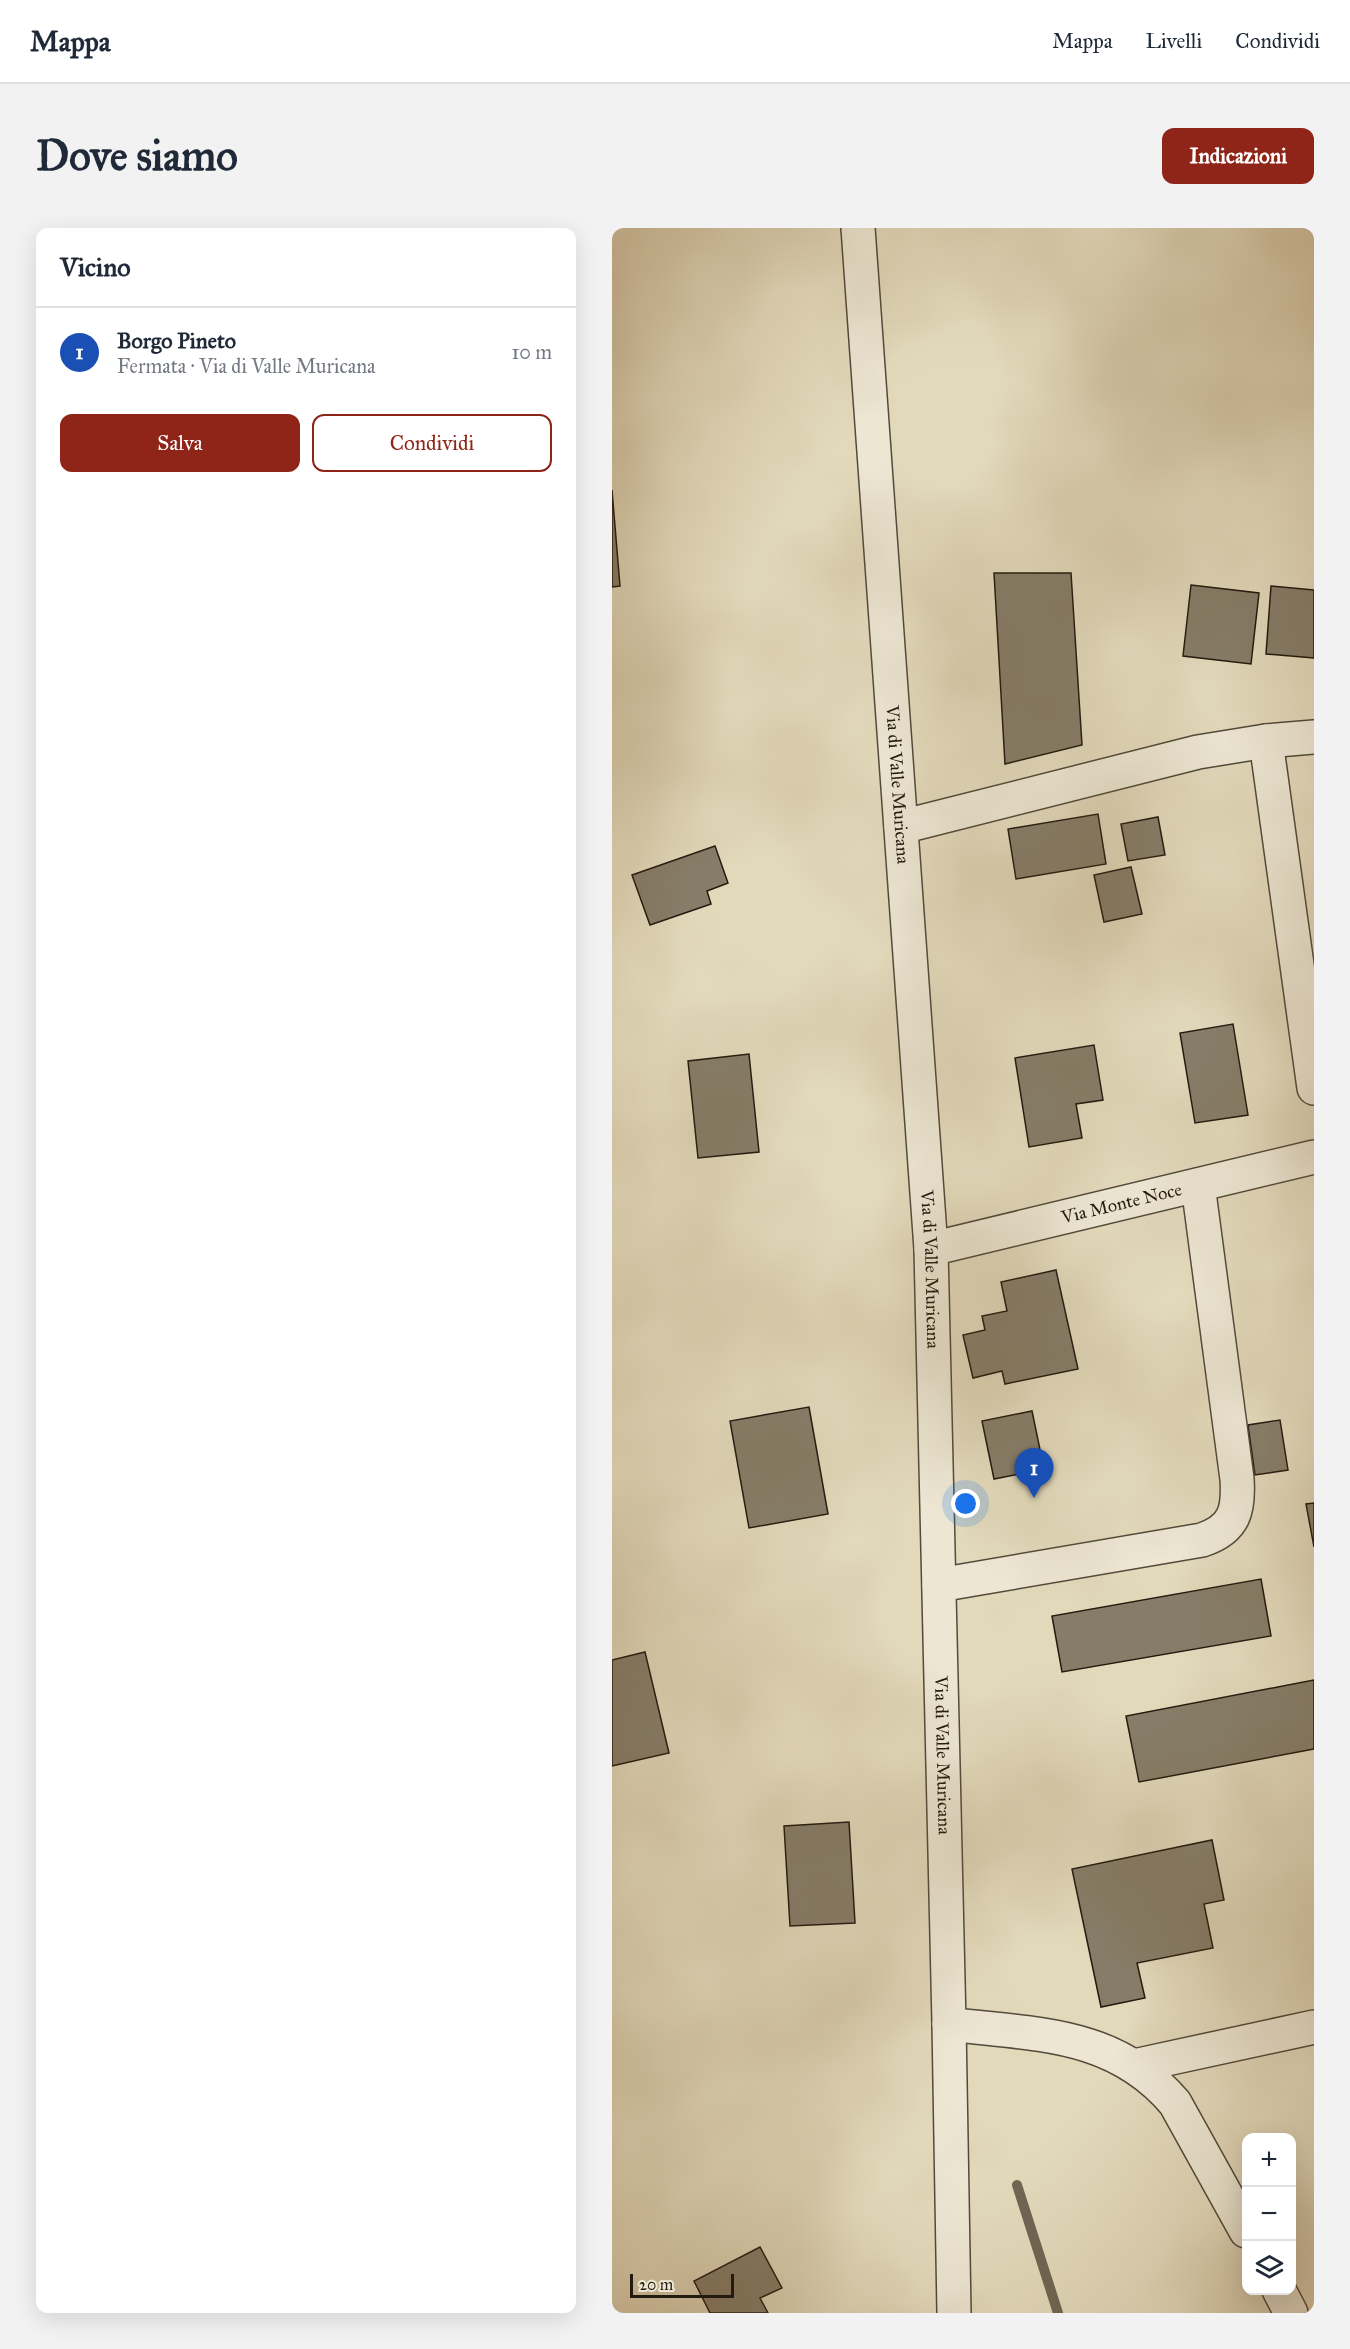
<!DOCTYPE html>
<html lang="it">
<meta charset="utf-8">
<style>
body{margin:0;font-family:"IM FELL Great Primer",serif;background:#f2f2f3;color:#1f2937}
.controls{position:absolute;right:18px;bottom:18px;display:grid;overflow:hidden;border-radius:12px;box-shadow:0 6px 24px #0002}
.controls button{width:54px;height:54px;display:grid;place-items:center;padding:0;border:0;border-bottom:2px solid #e0e1e3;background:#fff;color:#1f2937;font:30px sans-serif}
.scale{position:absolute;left:18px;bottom:15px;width:104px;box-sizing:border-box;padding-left:6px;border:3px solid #231a10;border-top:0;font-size:16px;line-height:21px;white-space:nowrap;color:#231a10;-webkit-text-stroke:4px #ece6d3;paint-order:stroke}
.you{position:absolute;left:354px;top:1276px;width:21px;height:21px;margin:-15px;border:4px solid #fff;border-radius:50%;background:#1a73e8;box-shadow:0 0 0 9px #1a73e833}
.badge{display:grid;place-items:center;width:39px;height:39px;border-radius:50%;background:#8f2418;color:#fff;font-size:20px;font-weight:700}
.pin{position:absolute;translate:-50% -50px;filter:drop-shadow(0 2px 3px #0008)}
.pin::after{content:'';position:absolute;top:32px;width:21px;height:18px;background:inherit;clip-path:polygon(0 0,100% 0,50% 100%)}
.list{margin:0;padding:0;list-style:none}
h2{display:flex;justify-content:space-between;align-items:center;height:78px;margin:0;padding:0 24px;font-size:26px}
h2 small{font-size:20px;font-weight:400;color:#747a83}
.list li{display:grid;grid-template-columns:39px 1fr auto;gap:18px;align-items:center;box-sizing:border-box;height:90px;padding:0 24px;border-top:2px solid #e0e1e3}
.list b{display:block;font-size:22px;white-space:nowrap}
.list p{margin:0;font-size:20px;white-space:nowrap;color:#747a83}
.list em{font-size:20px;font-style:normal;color:#747a83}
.actions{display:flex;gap:12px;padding:18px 24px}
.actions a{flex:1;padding:14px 0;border:2px solid #8f2418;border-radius:12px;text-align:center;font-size:21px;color:#8f2418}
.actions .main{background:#8f2418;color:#fff}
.icon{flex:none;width:33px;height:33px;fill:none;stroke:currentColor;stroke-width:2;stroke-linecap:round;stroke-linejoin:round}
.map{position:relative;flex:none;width:702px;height:2085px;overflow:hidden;border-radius:12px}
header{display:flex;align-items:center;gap:36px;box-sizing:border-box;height:84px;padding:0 30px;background:#fff;border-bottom:2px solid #e0e1e3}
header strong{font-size:28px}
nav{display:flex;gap:33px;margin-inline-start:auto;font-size:21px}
.intro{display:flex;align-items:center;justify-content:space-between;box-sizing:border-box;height:144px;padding:0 36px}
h1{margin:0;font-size:42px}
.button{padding:15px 27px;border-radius:12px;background:#8f2418;color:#fff;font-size:21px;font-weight:700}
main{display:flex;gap:36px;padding:0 36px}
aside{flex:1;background:#fff;border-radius:12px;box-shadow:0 6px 24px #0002}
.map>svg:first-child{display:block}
</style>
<header>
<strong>Mappa</strong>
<nav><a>Mappa</a><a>Livelli</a><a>Condividi</a></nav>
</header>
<div class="intro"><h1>Dove siamo</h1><a class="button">Indicazioni</a></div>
<main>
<aside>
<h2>Vicino<small></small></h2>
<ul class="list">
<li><span class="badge" style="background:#1a4fb4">1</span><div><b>Borgo Pineto</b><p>Fermata · Via di Valle Muricana</p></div><em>10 m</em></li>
</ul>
<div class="actions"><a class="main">Salva</a><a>Condividi</a></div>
</aside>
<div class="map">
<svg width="702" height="2085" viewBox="0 0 702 2085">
<rect width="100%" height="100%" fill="#e2d9bb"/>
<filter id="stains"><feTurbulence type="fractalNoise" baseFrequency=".00333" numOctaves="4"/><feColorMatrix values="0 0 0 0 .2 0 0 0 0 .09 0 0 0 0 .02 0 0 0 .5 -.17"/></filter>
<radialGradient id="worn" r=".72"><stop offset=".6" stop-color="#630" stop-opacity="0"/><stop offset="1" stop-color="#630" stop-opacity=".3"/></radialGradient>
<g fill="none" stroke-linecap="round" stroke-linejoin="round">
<path stroke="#6f6654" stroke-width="10" d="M405,1957L446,2085"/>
</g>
<path fill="#867d69" stroke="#231a10" stroke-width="1.5" d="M0,262L8,358L0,359Z
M382,345H459L470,517L393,536Z
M579,357L647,365L639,436L571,428Z
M659,358L702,362V430L654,426Z
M486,586L494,636L404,651L396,601Z
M546,589L553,627L516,633L509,596Z
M103,618L116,655L95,663L99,676L38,697L20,647Z
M519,639L530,686L492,694L482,647Z
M621,796L636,887L583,895L568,805Z
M482,817L491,872L464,876L470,910L417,919L403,830Z
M137,826L147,924L86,930L76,833Z
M444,1042L466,1141L393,1156L390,1143L361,1150L351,1107L373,1102L370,1088L395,1083L389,1054Z
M197,1179L216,1286L137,1300L118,1193Z
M420,1183L432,1241L382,1251L370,1193Z
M668,1192L676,1242L643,1247L636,1197Z
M702,1275V1319L694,1276Z
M649,1351L659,1408L450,1444L440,1388Z
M33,1424L57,1525L0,1538V1432Z
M702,1452V1521L527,1554L514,1488Z
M237,1594L243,1695L178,1698L172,1598Z
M600,1612L612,1672L592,1676L601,1720L525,1735L533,1770L489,1779L460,1641Z
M148,2019L170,2060L148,2070L156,2085H98L82,2053Z"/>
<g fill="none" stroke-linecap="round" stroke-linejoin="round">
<defs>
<g id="minor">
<path id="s1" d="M246,0L319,1021L337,1796L342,2085"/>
<path d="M654,513L702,860"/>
<path d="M289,599L586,524L654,513L702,509"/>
<path id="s2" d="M319,1021L702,929"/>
<path d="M327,1357L590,1312C623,1301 627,1282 625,1251L586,957"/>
<path d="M337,1796C423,1807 502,1803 563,1875L634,2003"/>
<path d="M522,1838L702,1799"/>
<path d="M667,2062L679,2085"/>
</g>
</defs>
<use href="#minor" stroke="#534a3b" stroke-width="36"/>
<use href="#minor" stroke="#ece6d3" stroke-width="33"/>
</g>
<g text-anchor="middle" stroke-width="4.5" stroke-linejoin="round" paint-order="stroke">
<g font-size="18" fill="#231a10" stroke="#ece6d3">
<text dy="6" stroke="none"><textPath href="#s1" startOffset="558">Via di Valle Muricana</textPath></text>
<text dy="6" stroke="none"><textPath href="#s2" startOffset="196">Via Monte Noce</textPath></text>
<text dy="6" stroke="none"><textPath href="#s1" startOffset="1044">Via di Valle Muricana</textPath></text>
<text dy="6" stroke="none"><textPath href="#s1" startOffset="1530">Via di Valle Muricana</textPath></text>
</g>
</g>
<rect width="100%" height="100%" filter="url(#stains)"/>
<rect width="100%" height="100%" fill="url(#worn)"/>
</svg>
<div class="controls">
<button>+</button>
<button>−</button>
<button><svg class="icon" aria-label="layers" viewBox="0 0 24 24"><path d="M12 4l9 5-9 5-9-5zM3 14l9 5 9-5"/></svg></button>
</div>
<div class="scale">20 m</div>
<div class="you"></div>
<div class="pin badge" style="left:422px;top:1270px;background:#1a4fb4">1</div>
</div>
</main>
